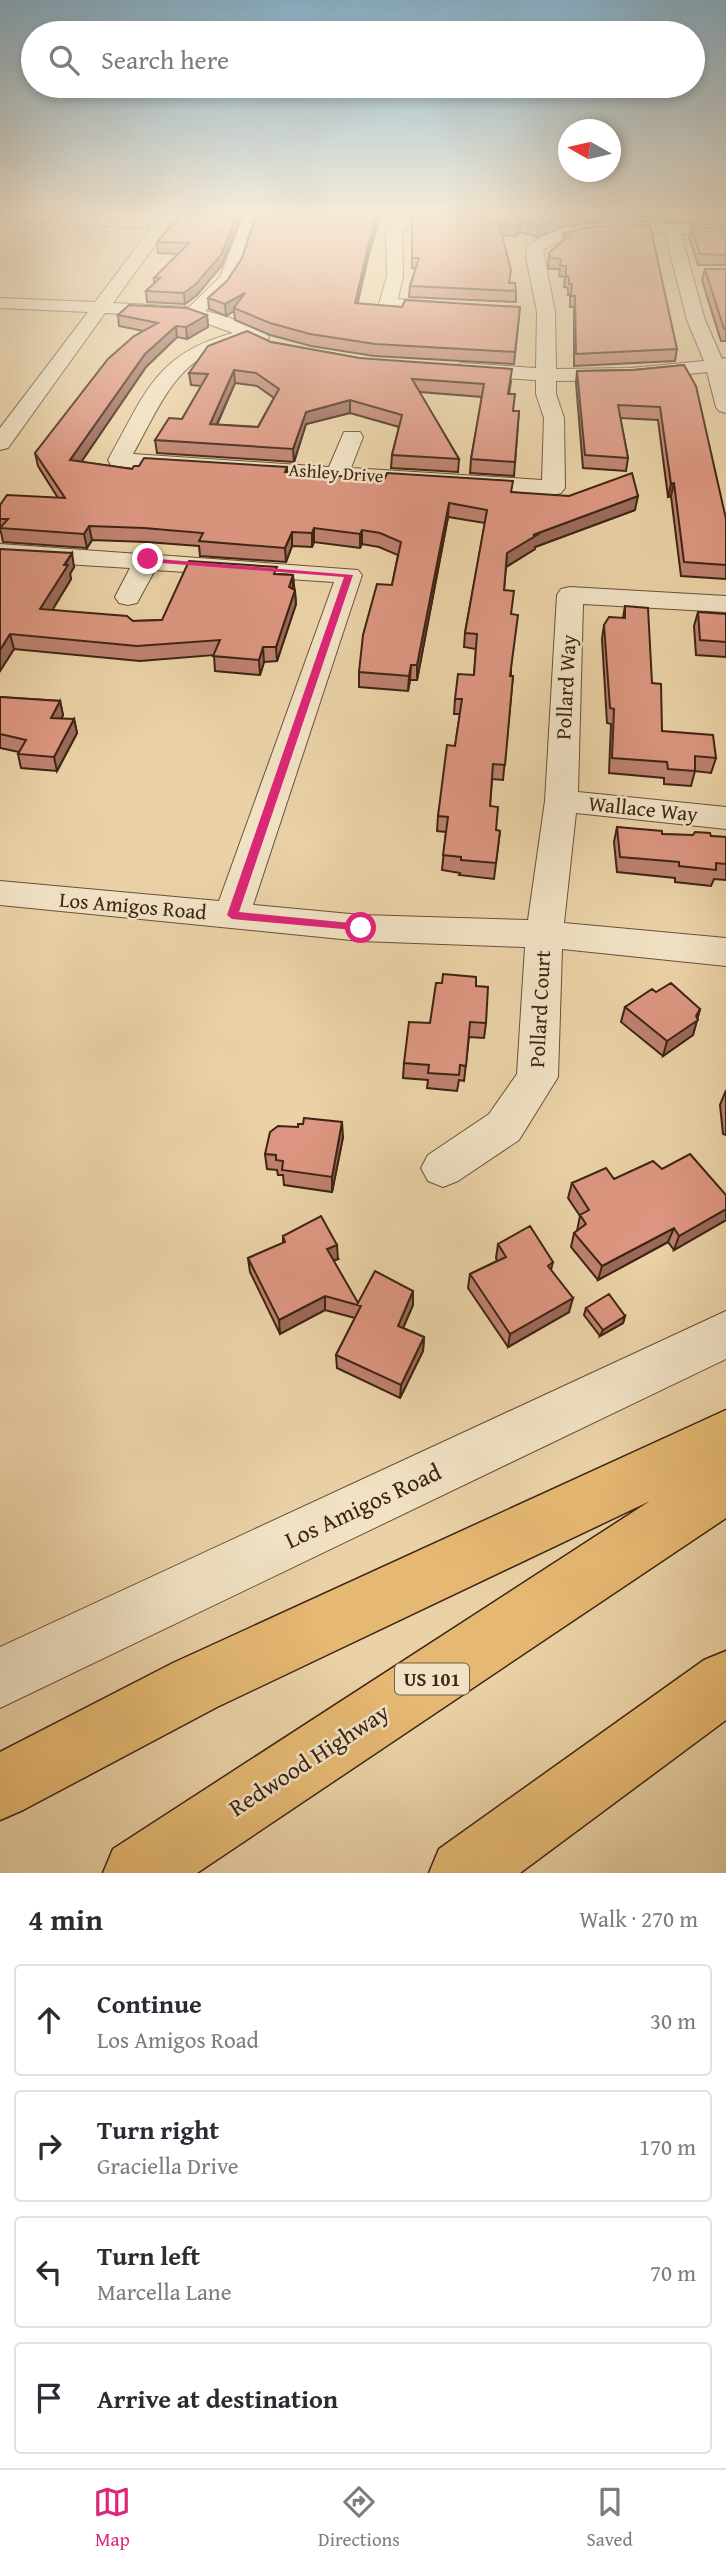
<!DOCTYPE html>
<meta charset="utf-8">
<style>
body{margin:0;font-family:"Gentium Book Plus",serif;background:#f7f7f7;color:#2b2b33}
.compass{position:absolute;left:558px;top:119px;width:63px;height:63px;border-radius:50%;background:#fff;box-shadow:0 4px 10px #0003;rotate:278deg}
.stop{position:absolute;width:21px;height:21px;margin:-16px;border:5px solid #db2777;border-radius:50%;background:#fff}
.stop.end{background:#db2777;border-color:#fff;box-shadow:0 2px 7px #0008}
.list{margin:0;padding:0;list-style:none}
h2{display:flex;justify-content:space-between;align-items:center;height:91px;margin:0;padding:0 28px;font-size:30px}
h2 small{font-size:23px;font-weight:400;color:#7c7c81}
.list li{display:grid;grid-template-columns:46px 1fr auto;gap:21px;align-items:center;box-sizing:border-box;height:112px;margin:0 14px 14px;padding:0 14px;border:2px solid #e1e1e2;border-radius:7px}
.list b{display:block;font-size:26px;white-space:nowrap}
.list p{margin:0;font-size:23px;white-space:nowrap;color:#7c7c81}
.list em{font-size:23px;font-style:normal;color:#7c7c81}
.icon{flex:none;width:38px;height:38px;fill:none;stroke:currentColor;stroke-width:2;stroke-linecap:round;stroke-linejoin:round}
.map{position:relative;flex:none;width:726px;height:1873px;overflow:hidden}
.search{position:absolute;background:#fff;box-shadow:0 4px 10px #0003;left:21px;right:21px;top:21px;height:77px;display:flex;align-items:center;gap:18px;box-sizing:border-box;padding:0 24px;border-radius:38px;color:#7c7c81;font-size:26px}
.sheet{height:595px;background:#fff}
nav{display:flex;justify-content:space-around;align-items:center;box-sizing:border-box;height:98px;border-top:2px solid #e1e1e2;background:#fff;font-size:19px;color:#7c7c81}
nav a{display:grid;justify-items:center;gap:4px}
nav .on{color:#db2777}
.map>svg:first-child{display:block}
</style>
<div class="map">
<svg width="726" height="1873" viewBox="0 0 726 1873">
<rect width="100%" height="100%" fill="#ead2a6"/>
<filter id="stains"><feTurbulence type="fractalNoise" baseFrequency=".00286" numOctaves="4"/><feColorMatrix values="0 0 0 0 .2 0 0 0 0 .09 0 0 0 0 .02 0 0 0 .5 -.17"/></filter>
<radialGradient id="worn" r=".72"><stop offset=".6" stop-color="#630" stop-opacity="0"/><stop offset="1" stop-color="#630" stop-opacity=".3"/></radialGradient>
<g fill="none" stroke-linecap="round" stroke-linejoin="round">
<defs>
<path id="minor" d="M160,212H174L168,227L113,303L189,307L220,277L244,215L246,212H255L258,215C247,254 238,285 205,311L228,317L267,334L269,338L260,344C246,340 237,343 223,347C173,364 157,412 133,454L329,467L344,432H360L363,437L351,468L542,480L544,418L536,394V380L461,375L451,369L461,363L536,368L537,312L526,257L527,248C559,210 680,225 726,227V237L681,234L705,320L722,359L726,358V413L719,411L716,407L707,372L631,380L556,381V394L564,418L565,488L561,493L553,495L119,467L111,465L108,460C145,395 154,354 233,333L189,317L105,313L8,448L0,450V428L88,312L0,308V298L95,302L151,228L0,221V213L156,219ZM626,232L665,233L687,320L704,361L631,368L556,369L555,312L543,250C569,234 596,233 626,232Z
M413,212H434L417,220L402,233L403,276L398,299L453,303L462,308L459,312L388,309L379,304L387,276L386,232L407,214Z
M0,544L139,554L148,551L158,555L358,570L362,575L253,905L361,915L528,920L545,801L557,595L561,589L570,587L726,596V612L583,604L578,792L726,807V829L576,813L564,923L726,938V966L562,949L558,1077L519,1140L458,1181L443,1187L428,1181L421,1168L428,1155L489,1114L517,1074L525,947L361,941L0,905V881L219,901L334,582L155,570L137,603L128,605L119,603L115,597L130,568L0,560Z
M726,1311V1359L0,1708V1647Z"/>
<path id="highway" d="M726,1410V1518L197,1873H103L113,1849L650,1501L217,1707L23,1810L0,1820V1752L173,1663Z
M726,1651V1720L520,1873H429L439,1849L704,1660Z"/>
</defs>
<use href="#minor" stroke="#695038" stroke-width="2"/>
<use href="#highway" stroke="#3e2414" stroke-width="3"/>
<use href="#minor" fill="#f1e2c5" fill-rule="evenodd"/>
<use href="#highway" fill="#e5b973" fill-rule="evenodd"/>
</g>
<path fill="#be816f" stroke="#3e2414" stroke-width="2" fill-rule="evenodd" d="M183,212L222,265L197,295L185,304L147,302L146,291L154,284V278L178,254L158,253L157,242Z
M257,212H381L369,253L357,304L402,307H520L514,364L374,356L311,346L270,335L235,320L234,311L226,316L209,309L208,298L227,281L242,258Z
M422,212H726V225L621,220L565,226L538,237L520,232L516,236L502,235L510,283L516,291V302L409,297L410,286L416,268H412V218Z
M595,226L677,349L675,361L574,366V307H570V295H568V288L564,287L565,277L559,276L560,269H549L548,264L549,253L563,241L564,233Z
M691,227L726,229V265H698L689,237Z
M705,269H726V341H721L702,280Z
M118,315H207L208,327L187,339L177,337L146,367L81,462L132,469L287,467V472L511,492L635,510L535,547V549L506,567L504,590L511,614V676H513L503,780L492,779L490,806L496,830L500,831L494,879L459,875L460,873L442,870L446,832L437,831L438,816L455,746L460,714H454L455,699L474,675L476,649L464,647L465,633L485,523L448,517L417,680H410L408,691L359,687V672L392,585L398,555L379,547L362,544L360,548L314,542L312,547L292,546L286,562L200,556L199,546L146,542L92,540L87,548L3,542L1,532H0V505L58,498L38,466L35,453L143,331L119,326Z
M271,342L359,358L511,381L509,394L513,411H519L514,476L470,473L471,459L482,397L419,392L459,459L458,472L391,468L392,455L399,427L350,413L306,424L294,462L157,453L155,440L182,419L202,386L191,385L189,373ZM235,383L257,386L274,398L258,427L217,425Z
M684,365L726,519V579L681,576L671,496L668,497L658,420L620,418L628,458L626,471L583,468L576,383L577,371L633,370Z
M0,549L74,567L70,574L71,579L52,610L133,621L162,620L278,574L293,575L296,604L277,661L264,662L260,675L215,671L214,655L140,661L14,649L0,671Z
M625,606L652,683L662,731L716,758L711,773L695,771L691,786L664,784V778L609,773L611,724L607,723L602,639L604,625L623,618Z
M698,612L726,614V657L696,655L694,626Z
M0,697L60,701L63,715L61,719H74L77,733L57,771L21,768L18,754L19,752L0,748Z
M617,827L662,834L726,837V880L714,879L711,886L675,882V878L617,872L614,842Z
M442,983L476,986L486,1023L484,1038L469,1037L464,1081L459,1080L457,1091L427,1088L428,1080L403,1078L404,1063L430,1023Z
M656,992L700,1009L693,1035L663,1056L621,1022L625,1007Z
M726,1090V1135L723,1134L720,1105Z
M343,1137L332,1192L284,1185L283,1175H278L277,1170L267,1169L265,1154Z
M662,1169L726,1195V1220L674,1250L668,1242L598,1280L571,1247L574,1233L577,1231L580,1216L568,1198L572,1183L614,1179Z
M283,1236L338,1259L333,1261L358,1303L413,1291V1305L403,1328L424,1337L423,1351L400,1398L337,1368L336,1355L355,1318L325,1310L280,1334L250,1272L248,1258L283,1243Z
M498,1244L553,1262L551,1270L569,1312L508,1347L468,1288L470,1274L497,1261L496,1258Z
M586,1308L625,1316L623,1323L600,1336L584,1315Z"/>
<path fill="#9b695a" stroke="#3e2414" stroke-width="2" d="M239,212H243L222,265L197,295L185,304L184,293Z
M378,212H381L369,253L355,315V303L369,243Z
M605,212H622L621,220L565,226L538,237L539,226L566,216Z
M521,222L520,232L516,236L517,226Z
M245,293L234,308V311L226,316L225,304Z
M207,315L208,327L187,339L186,327Z
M176,326L177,337L146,367L73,474L70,460L145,354Z
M234,370L235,383L211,437L210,424Z
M350,400V413L306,424L294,462L293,449L306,412Z
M674,483L671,496L668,497L671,484Z
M638,496L635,510L535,547V549L506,567L507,553L533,535Z
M449,503L448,517L417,680V665Z
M89,526L92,540L87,548L84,534Z
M314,528V542L312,547V533Z
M362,530V544L360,548V534Z
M292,532V546L286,562L285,548Z
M72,553L74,567L70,574L71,579L44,624L40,609Z
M293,575V590L289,587Z
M295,590L296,604L277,661L276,647Z
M10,634L14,649L0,671V650Z
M263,647L264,662L260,675L259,660Z
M411,665L410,680L408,691L409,676Z
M60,701L63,715L54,732L51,718Z
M74,719L77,733L57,771L54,757Z
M700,1009L693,1035L663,1056L667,1041L696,1016Z
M342,1122L343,1137L332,1192V1177Z
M726,1209V1220L674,1250L679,1236Z
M674,1228L668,1242L598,1280L602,1266Z
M337,1245L338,1259L327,1263V1249Z
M413,1291V1305L398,1339V1326Z
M325,1296V1310L280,1334L279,1320Z
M573,1298L569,1312L508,1347L510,1334Z
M625,1316L623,1323L600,1336L603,1330Z
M424,1337L423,1351L400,1398L401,1385Z"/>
<path fill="#dd9681" stroke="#3e2414" stroke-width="2" fill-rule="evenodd" d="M183,212H239L221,255L196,284L184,293L146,291L160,278H154L189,243L157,242Z
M258,212H378L369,243L355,303L402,307L405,300L520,307L515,352L375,344L310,334L270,323L234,308L245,293L225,304L208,298L227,281L242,258Z
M422,212H605L566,216L539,226L521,222L517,226L499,224L511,270L509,283H515L516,291L410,286L419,258H412V218Z
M659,212H726V215Z
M650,225L677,349L576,354L575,296H571L572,284H569V277L566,276V266H560L561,259L550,258L549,253L570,235L564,233L595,226Z
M691,227L726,229V255L700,254Z
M705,269H726V329H724Z
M129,305L187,308L207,315L186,327L176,326L145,354L70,460L132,469L134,466H139L144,458L287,467L285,472L311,475L385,478L387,473L513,481L511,492L569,496L632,473L638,496L533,535H537L507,553L504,590L514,591L511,614L518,615L510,676H513L505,765L493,764L490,806L498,807L496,830L500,831L496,863L461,860V857L443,855L448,817L438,816L447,745L455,746L462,699H455L458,674L474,675L477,634L465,633L487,510L449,503L417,665H411L409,676L359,672L363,635L377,584L392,585L401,542L380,533L362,530L360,534L314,528L312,533L292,532L285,548L199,541L203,533L144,528L89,526L84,534L0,528L8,519H0V505L7,495L65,498L35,453L108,359L134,336L158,323L118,315Z
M247,331L271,342L359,358L512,369L508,394H515L513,411H519L515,462L471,459L484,384L412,379L459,459L392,455L402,415L350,400L306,412L293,449L155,440L169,418L182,419L208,374L189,373L208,346ZM234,370L256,373L279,389L258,427L210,424Z
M684,365L696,386L726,519V565L684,562L674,483L671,484L660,407L618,405L628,458L585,455L577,371L633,370Z
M0,549L72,553L64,565H68L40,609L127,616L133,621L162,620L189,561L277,567L274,574L293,575L289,587L295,590L276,647H263L259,660L213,656L220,640L137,646L10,634L0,650Z
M625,606L648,608L652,683L661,684L662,731L713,735L716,758L695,756V771L668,769L667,762L612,758L614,709L610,708L604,625L609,617L625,618Z
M698,612L726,614V642L700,640Z
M0,697L60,701L51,718L74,719L54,757L18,754L26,740L0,734Z
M617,827L662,831V834L693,835L695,832L710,833L711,836L726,837V864L716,863V870L679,866V862L620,857Z
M443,974L476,977V986L488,987L486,1023L470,1022L466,1066L460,1065L459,1075L428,1073L429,1065L404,1063L409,1022L430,1023L436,983H442Z
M671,983L700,1009L696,1016L698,1020L667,1041L625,1007L652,989L656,992Z
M304,1118L342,1122L332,1177L282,1170L283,1161L276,1160V1155L265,1154L270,1132L278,1126L298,1127V1124H303Z
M690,1154L726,1195V1209L679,1236L674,1228L602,1266L574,1233L586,1224L580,1215L589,1210L572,1183L606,1168L614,1179L653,1161L662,1169Z
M321,1216L337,1245L327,1249L358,1303L375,1271L413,1291L398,1326L424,1337L401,1385L336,1355L361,1306L325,1296L279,1320L248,1258L285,1242L283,1236Z
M530,1226L553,1262L548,1266L573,1298L510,1334L470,1274L506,1257L498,1244Z
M609,1294L625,1316L603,1330L586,1308Z"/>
<linearGradient id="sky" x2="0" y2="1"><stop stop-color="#88b5d0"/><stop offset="0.45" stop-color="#f6ebd7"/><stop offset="1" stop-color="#f6ebd7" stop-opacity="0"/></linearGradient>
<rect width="726" height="474" fill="url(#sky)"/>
<path fill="#db2777" d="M146,558L353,575L239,912L361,924L365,925V931L232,919L227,915L344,577L148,562Z"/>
<g text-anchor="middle" stroke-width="5" stroke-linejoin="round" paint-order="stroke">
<g font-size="18" fill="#3e2414" stroke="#f1e2c5">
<text transform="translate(336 473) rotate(4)" y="6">Ashley Drive</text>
</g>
<rect fill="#f1e2c5" stroke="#745d49" stroke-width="2" x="395" y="1663.5" width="74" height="31" rx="5"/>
<g font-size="19" font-weight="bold" fill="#3e2414">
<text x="432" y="1686">US 101</text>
</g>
<g font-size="21" fill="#3e2414" stroke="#f1e2c5">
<text transform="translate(566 687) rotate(-87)" y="7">Pollard Way</text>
<text transform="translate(643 809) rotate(6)" y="7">Wallace Way</text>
<text transform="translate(133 906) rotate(5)" y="7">Los Amigos Road</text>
<text transform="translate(540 1009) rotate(-87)" y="7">Pollard Court</text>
</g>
<g font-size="24" fill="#3e2414" stroke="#f1e2c5">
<text transform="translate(363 1506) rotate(-25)" y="8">Los Amigos Road</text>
<text transform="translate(309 1760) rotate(-33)" y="8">Redwood Highway</text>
</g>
</g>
<rect width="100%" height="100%" filter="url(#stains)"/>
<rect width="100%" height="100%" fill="url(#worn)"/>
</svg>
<svg class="compass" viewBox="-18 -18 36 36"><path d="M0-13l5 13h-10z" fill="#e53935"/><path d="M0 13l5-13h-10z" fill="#7c7c81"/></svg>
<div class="stop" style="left:361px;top:928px"></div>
<div class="stop end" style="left:148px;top:559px"></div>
<div class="search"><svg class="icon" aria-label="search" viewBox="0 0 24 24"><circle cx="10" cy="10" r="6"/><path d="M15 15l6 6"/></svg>Search here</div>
</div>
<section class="sheet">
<h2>4 min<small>Walk · 270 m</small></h2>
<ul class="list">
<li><svg class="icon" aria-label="ahead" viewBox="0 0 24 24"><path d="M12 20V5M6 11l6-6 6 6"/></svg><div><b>Continue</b><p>Los Amigos Road</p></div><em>30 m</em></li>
<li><svg class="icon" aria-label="right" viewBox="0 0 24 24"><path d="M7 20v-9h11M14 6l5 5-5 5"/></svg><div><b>Turn right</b><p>Graciella Drive</p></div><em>170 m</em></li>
<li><svg class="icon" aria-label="left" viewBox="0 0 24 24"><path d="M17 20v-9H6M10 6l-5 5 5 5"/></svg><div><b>Turn left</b><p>Marcella Lane</p></div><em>70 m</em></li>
<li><svg class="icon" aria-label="arrive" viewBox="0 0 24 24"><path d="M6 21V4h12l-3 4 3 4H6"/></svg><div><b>Arrive at destination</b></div></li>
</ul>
</section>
<nav>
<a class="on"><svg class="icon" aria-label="map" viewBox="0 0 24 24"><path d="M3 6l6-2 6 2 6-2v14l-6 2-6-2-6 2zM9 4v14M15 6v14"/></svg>Map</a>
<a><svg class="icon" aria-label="directions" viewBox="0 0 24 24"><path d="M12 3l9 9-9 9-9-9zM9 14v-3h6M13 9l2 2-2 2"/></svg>Directions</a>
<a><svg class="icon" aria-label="saved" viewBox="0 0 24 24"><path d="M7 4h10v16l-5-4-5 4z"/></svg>Saved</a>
</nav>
